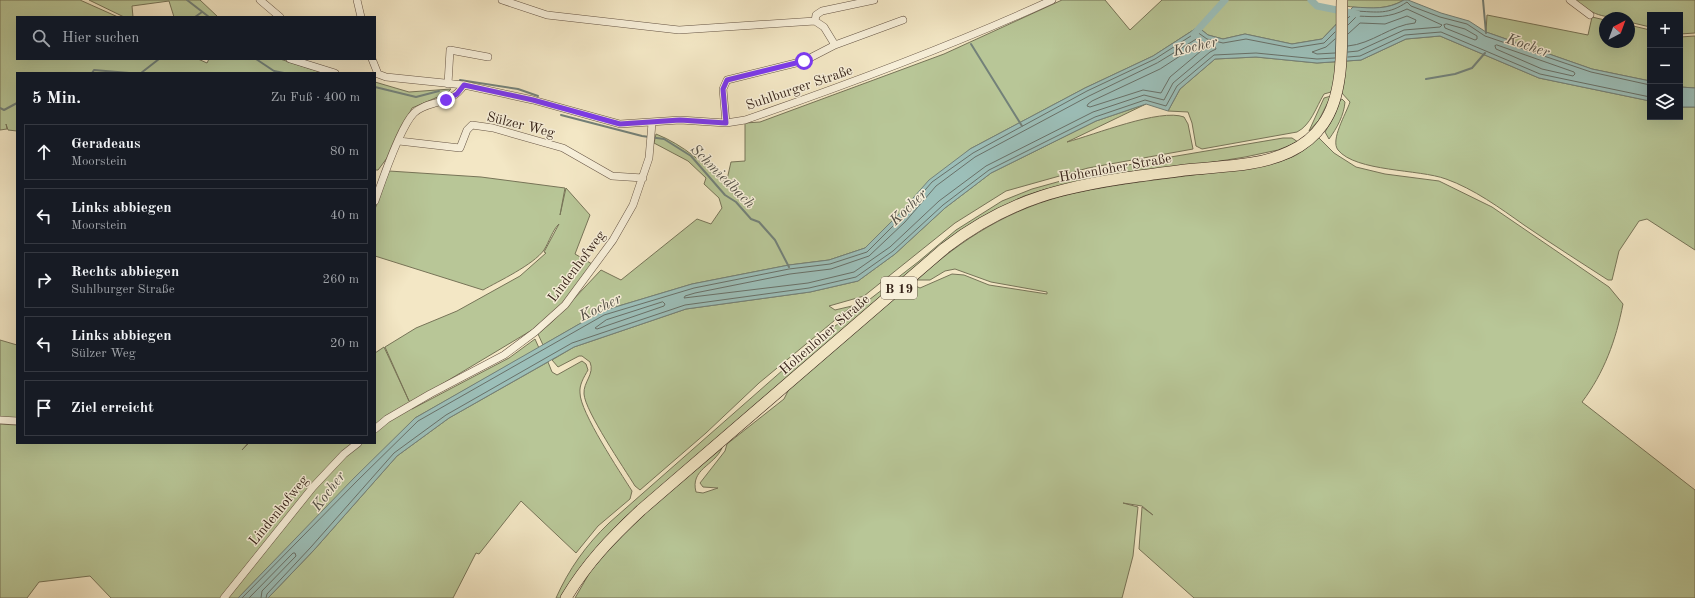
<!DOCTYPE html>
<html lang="de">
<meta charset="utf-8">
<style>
body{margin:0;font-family:"Old Standard TT",serif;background:#242831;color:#f1f3f6}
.controls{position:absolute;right:12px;top:12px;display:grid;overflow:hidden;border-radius:0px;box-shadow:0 4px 16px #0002}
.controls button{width:36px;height:36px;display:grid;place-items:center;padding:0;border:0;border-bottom:1px solid #363941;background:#171b24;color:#f1f3f6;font:20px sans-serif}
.compass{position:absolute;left:1599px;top:12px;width:36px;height:36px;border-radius:50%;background:#171b24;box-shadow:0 4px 16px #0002;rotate:41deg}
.stop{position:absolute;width:12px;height:12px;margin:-9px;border:3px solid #7c3aed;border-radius:50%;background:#fff}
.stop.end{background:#7c3aed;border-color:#fff;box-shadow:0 1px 4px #0008}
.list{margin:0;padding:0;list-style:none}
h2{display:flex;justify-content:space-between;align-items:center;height:52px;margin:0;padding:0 16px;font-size:17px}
h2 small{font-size:13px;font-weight:400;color:#9ea1a6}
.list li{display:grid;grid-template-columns:26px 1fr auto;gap:12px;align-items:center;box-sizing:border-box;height:56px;margin:0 8px 8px;padding:0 8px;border:1px solid #363941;border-radius:0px}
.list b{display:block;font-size:15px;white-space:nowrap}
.list p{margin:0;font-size:13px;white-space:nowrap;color:#9ea1a6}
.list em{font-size:13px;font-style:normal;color:#9ea1a6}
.icon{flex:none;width:22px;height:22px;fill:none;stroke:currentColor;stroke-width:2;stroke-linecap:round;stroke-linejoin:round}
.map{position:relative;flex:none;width:1695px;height:598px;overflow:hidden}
.search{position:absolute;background:#171b24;box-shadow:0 4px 16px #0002;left:16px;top:16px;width:360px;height:44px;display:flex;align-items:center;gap:10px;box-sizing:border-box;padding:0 14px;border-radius:0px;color:#9ea1a6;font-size:15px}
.panel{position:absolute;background:#171b24;box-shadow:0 4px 16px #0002;left:16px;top:72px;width:360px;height:372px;border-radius:0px}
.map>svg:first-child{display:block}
</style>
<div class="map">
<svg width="1695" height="598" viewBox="0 0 1695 598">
<rect width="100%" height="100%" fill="#f3e7c5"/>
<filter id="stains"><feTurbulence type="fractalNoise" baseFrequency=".005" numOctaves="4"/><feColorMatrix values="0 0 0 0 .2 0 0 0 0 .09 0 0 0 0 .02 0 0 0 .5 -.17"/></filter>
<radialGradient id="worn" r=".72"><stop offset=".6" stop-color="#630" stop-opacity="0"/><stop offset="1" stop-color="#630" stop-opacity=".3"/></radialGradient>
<path fill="#b8c697" stroke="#777458" d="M0,0H80L118,17H17V59H198L207,63L209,59H280L324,73H17V131L8,130L6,124L7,129L0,130Z
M89,0H200L218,17H174L169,1L132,6L133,17H124Z
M1062,0H1105L1130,30L1162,0H1310L1318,8L1347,13L1322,39L1292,44L1245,34L1223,39L1208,35L1198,27L1153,56L1085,88L970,149L865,248L829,260L789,265L692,284L602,311L543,345L538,334L553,321L601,270L621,280L697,219L711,224L722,208L719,198L704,184L706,178L688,161L654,143L656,134C684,145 704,164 726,184L731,162L745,161V123L760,122L944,54Z
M1337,0H1404C1383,12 1361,8 1337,5Z
M1572,0H1695V33L1680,34V15H1650V27L1629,22V18C1602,18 1594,15 1572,0Z
M1487,15L1588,35L1592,17L1605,20V42H1629V25L1650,30V81L1592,69L1486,32Z
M1440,36L1539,78L1650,101V117H1680V107H1695V250L1647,219L1639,221L1619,251L1612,280H1608C1580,262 1552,244 1524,225C1500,208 1474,189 1446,179C1419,169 1356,172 1338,150C1330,140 1346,114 1350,102L1341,92L1332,89L1331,92L1324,94C1316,107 1311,125 1297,132L1202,149L1196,146L1192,123L1188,112L1168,111L1180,89L1215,59L1256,57L1317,63L1361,60L1406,39Z
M1695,36V88L1680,87V37Z
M375,82L409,92L451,89L447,93L412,108L390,154L378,170H375Z
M1331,96L1319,120L1309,131L1324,98Z
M1342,99L1345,102C1344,115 1337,128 1329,139L1325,132L1333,118L1340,100Z
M1146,104L1067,142C1094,135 1160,108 1184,117L1188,124L1193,149L1088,168L1006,191L955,223L864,296L829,306L835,310L852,306L759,383L706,433L640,490L635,486C624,468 585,411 584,394C583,382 595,374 590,362L582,356H579L558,367L552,360L574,347L686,309L810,292L858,281L895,254L945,208L991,173L1096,121Z
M1318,137L1334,153L1356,167L1385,174L1439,181L1492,207L1609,287L1623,304C1616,340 1604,373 1582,402L1695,490V598H1194L1139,549L1142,507L1153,515L1142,506L1123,503L1138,507L1133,556L1122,598H575L590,572L617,540L642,515L722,448C714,466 690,469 696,492L703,493L718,488L703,487L700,483L725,451L727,444L784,399L789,389L911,284L920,288L952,274L964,275L989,285L1047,294V292L991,282L955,269L945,271L930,280H917C961,239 1011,208 1071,194C1123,182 1177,178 1230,170C1250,167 1273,165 1292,157C1302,153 1311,144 1318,137Z
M1283,138H1292L1298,142L1278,150L1245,157L1046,189L1024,196L979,219L624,518L593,552L561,598H556C569,569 586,545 609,523L792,362L830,330L918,262L956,230L1002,201L1032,189L1086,174L1147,161Z
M389,171L481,177L565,188L560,215L566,188L590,215L575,254L592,264L563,303L532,330L427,393L411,406L412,409L509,358L535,339L539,348L415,418L238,598H111L90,576L39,582L27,598H0V424L17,425V443H248L242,450L249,443H375V353L384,347L409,401L385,347L416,328L457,311L520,276L546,253L544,252L559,224C553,229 549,242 544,250C533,265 499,281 483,290L375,256V209Z
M0,340L17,345V418L0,417Z
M582,361L586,364L588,370C584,377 579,385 580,393C580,412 620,472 632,491L630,499L598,526L576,553L521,501L479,554L476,553L453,598H268L314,550L397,456L449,418L548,362L552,372L557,375Z"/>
<path fill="#9cbfb9" stroke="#738179" d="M1404,0H1408L1441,13L1469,21L1486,32L1592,69L1650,81V101L1539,78L1440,36L1406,39L1361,60L1317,63L1256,57L1215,59L1180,89L1168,111L1146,104L1096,121L991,173L945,208L895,254L858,281L810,292L686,309L574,347L449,418L397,456L314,550L268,598H238L354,478L415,418L602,311L692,284L789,265L829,260L865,248L898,215L929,180L970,149L1085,88L1153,56L1198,27L1208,35L1223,39L1245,34L1292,44L1322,39L1353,7C1373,8 1387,10 1404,0Z
M1680,87L1695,88V107H1680Z"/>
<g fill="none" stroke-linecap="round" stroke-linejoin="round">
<path stroke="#697169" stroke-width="1" d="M1348,18L1355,11C1378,12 1388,15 1407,2L1411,6L1440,17L1467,24L1485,36L1591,72L1650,85
M1447,24L1465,29L1477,36V39L1475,40L1445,28L1444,25Z
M1197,39L1205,43L1215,46L1216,49L1210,52L1173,83L1164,100L1144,95L1093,112L986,166L939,201L890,247L854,272L808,283L684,298L685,296L695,293L790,274L831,269L869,256L905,222L936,186L975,157L1089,96L1157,63Z
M1497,45L1574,72L1575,74L1573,76L1542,69L1496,49L1495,46Z
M1196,46L1201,48V51L1170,77L1161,93L1143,90L1090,107L1087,106L1088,104L1092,101L1160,69Z
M1348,46C1372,44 1391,25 1415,23L1416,20L1407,16L1385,24L1360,23L1348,34
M1348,52L1358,51L1404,30L1440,27L1442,25L1407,9C1388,18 1378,17 1357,16L1348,25
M1335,53L1317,54L1312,52L1326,47L1335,39
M1348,57L1360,56L1405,35L1441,32L1540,74L1650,97
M663,302L665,304L664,306L597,329L595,328L606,320Z
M242,598L357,481L418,421L604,315L694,288L789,269L830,264L867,252L901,218L932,182L973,153L1087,91L1155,59L1197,32L1207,39L1223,43L1246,39L1292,48L1324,43L1335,32
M249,598L293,553H295L296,556L262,591L261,598
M266,598L267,594L311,547L394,453L446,415L572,343L685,305L809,288L856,277L893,251L943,205L989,170L1095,117L1145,100L1166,106L1177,86L1214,55L1256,53L1317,59L1335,58"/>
<path stroke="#738179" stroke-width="2" d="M187,0L209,17
M1483,0L1486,33
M195,17L202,12
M971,44L1022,126
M256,59L274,71L284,73
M92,73L94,70L129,73
M141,73L159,59
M1426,79L1455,74L1472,68L1485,53
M460,80L518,89L538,96
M375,87L416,97L439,91
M0,108L4,110L17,103
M561,115L642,136L664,139L691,156L725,195L736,202L751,219L759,222L775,240L789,267"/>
<path stroke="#9cbfb9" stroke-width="7" d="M1311,0L1317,6L1357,14
M1194,34L1225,0"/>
<defs>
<path id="minor" d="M260,0L280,17
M357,0L361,17
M502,0L547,15L679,30L815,21L824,27L835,45L804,61L727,80L723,89L726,123
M1570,0L1590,15
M815,21L816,15L822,11L874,0
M835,45L903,20
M290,59L335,73
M372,59L378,74L386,77L464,85L533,100L620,124L680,120L726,123L745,120C849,84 952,46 1052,0
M448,84L450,50L488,57
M399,141L460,148L467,130L472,125L493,128L563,148L612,176L643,178
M375,201C382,181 400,127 414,113C427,100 451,106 464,85
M0,420L17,421
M375,429L387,419L430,394L504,355L535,332L565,305L613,240L633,205L649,158L652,123
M224,598L313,487L344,454L358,443"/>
<path id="primary" d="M566,598C587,563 611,538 641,510L945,248C980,221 1019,201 1063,190C1103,180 1145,175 1185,170C1219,166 1257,167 1289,152C1302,146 1315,136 1323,124C1346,92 1341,38 1342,0"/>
</defs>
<use href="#minor" stroke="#655444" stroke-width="8"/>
<use href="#primary" stroke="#362319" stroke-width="12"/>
<use href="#minor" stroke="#f7efd9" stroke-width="7"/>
<use href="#primary" stroke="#f3e7c5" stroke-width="11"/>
</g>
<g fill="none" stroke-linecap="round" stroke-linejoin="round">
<path stroke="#7c3aed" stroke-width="5" d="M446,100L457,94L464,85L533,100L620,124L680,120L726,123L723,89L727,80L804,61"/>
</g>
<g text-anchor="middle" stroke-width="3" stroke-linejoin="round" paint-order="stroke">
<rect fill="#f7efd9" stroke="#706053" stroke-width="1" x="881" y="277" width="36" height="22" rx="3"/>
<g font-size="13" font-weight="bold" fill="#362319">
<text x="899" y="293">B 19</text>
</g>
<g font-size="14" fill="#362319" stroke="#f7efd9">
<text transform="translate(799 87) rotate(-19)" y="5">Suhlburger Straße</text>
<text transform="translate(521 124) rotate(14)" y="5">Sülzer Weg</text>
<text transform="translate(1115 167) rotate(-10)" y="5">Hohenloher Straße</text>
<text transform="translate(576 266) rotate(-53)" y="5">Lindenhofweg</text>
<text transform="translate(824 334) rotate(-41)" y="5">Hohenloher Straße</text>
<text transform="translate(278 510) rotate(-51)" y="5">Lindenhofweg</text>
</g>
<g font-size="15" font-style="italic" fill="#555249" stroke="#f7efd9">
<text transform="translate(1528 45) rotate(19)" y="5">Kocher</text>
<text transform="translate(1195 46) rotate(-13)" y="5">Kocher</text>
<text transform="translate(723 176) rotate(45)" y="5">Schmiedbach</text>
<text transform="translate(908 207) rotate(-44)" y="5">Kocher</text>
<text transform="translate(600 307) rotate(-26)" y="5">Kocher</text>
<text transform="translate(328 491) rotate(-53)" y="5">Kocher</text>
</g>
</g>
<rect width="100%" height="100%" filter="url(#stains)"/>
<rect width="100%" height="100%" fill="url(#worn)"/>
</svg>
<div class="controls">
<button>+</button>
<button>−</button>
<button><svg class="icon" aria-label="layers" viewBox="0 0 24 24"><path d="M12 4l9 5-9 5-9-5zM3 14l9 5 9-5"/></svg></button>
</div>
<svg class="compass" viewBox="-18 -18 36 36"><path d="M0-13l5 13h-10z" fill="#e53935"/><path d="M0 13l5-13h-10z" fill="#9ea1a6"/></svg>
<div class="stop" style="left:804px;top:61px"></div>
<div class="stop end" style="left:446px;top:100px"></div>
<div class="search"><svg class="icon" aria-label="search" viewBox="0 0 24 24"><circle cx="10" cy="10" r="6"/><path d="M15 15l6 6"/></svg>Hier suchen</div>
<section class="panel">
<h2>5 Min.<small>Zu Fuß · 400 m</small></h2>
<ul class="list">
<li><svg class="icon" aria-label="ahead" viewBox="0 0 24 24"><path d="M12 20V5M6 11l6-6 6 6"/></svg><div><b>Geradeaus</b><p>Moorstein</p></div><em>80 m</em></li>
<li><svg class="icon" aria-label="left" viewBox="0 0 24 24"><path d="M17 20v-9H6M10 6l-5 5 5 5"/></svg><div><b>Links abbiegen</b><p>Moorstein</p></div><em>40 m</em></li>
<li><svg class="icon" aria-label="right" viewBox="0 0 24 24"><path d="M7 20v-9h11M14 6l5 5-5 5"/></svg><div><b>Rechts abbiegen</b><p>Suhlburger Straße</p></div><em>260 m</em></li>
<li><svg class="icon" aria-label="left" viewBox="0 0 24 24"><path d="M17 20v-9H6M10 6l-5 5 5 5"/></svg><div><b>Links abbiegen</b><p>Sülzer Weg</p></div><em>20 m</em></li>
<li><svg class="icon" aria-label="arrive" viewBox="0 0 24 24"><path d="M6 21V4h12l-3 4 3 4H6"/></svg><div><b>Ziel erreicht</b></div></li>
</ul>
</section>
</div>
